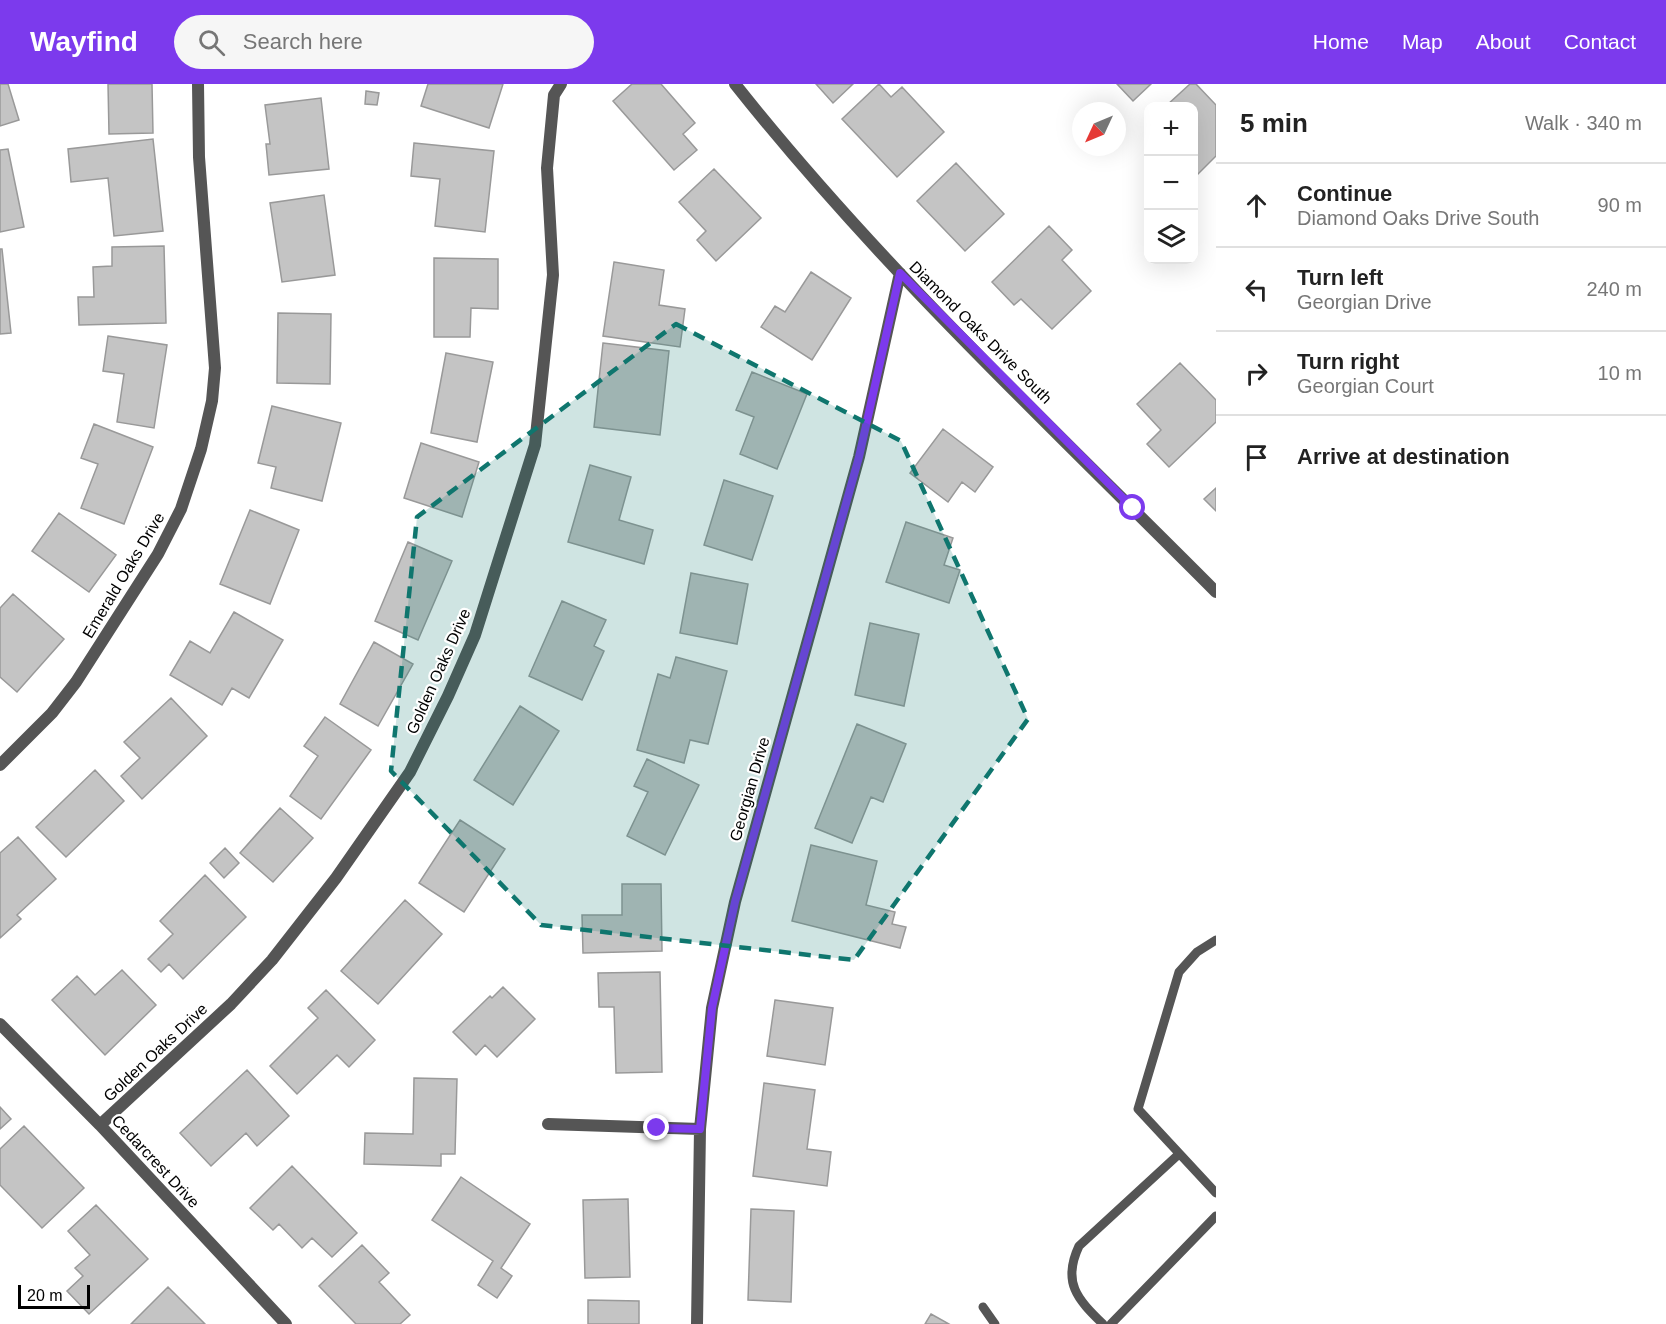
<!DOCTYPE html>
<meta charset="utf-8">
<style>
body{margin:0;font-family:Arial,sans-serif;background:#f6f6f6;color:#222}
.controls{position:absolute;right:18px;top:18px;display:grid;overflow:hidden;border-radius:12px;box-shadow:0 6px 24px #0002}
.controls button{width:54px;height:54px;display:grid;place-items:center;padding:0;border:0;border-bottom:2px solid #e0e0e0;background:#fff;color:#222;font:30px sans-serif}
.compass{position:absolute;left:1072px;top:18px;width:54px;height:54px;border-radius:50%;background:#fff;box-shadow:0 6px 24px #0002;rotate:226deg}
.scale{position:absolute;left:18px;bottom:15px;width:72px;box-sizing:border-box;padding-left:6px;border:3px solid #000;border-top:0;font-size:16px;line-height:21px;white-space:nowrap;color:#000;-webkit-text-stroke:4px #fff;paint-order:stroke}
.stop{position:absolute;width:18px;height:18px;margin:-14px;border:4px solid #7c3aed;border-radius:50%;background:#fff}
.stop.end{background:#7c3aed;border-color:#fff;box-shadow:0 2px 6px #0008}
.list{margin:0;padding:0;list-style:none}
h2{display:flex;justify-content:space-between;align-items:center;height:78px;margin:0;padding:0 24px;font-size:26px}
h2 small{font-size:20px;font-weight:400;color:#767676}
.list li{display:grid;grid-template-columns:39px 1fr auto;gap:18px;align-items:center;box-sizing:border-box;height:84px;padding:0 24px;border-top:2px solid #e0e0e0}
.list b{display:block;font-size:22px;white-space:nowrap}
.list p{margin:0;font-size:20px;white-space:nowrap;color:#767676}
.list em{font-size:20px;font-style:normal;color:#767676}
.icon{flex:none;width:33px;height:33px;fill:none;stroke:currentColor;stroke-width:2;stroke-linecap:round;stroke-linejoin:round}
.map{position:relative;flex:none;width:1216px;height:1240px;overflow:hidden}
header{display:flex;align-items:center;gap:36px;box-sizing:border-box;height:84px;padding:0 30px;background:#7c3aed;color:#fff}
header strong{font-size:28px}
nav{display:flex;gap:33px;margin-inline-start:auto;font-size:21px}
.search{width:420px;height:54px;background:#f6f6f6;display:flex;align-items:center;gap:15px;box-sizing:border-box;padding:0 21px;border-radius:33px;color:#767676;font-size:22px}
main{display:flex}
aside{flex:1;background:#fff}
.map>svg:first-child{display:block}
</style>
<header>
<strong>Wayfind</strong>
<div class="search"><svg class="icon" aria-label="search" viewBox="0 0 24 24"><circle cx="10" cy="10" r="6"/><path d="M15 15l6 6"/></svg>Search here</div>
<nav><a>Home</a><a>Map</a><a>About</a><a>Contact</a></nav>
</header>
<main>
<div class="map">
<svg width="1216" height="1240" viewBox="0 0 1216 1240">
<rect width="100%" height="100%" fill="#fff"/>
<path fill="#c4c4c4" stroke="#999" stroke-width="1.5" d="M0,0H8L19,36L0,42Z
M108,0H152L153,49L109,50Z
M428,0H503L489,44L421,22Z
M632,0H661L695,39L683,50L697,66L674,86L613,17Z
M816,0H853L833,19Z
M879,0L891,13L902,3L944,48L897,93L842,35Z
M1117,0H1151L1133,17Z
M1190,0H1196L1216,21V72L1194,94V22H1166Z
M366,7L379,9L377,21L365,20Z
M321,14L329,85L269,91L266,60H270L265,21Z
M153,55L163,147L114,152L108,94L71,98L68,65Z
M414,59L494,67L485,148L435,142L440,95L411,92Z
M8,65L24,143L0,148V66Z
M956,79L1004,130L965,167L917,117Z
M714,85L761,134L716,177L697,156L706,147L679,118Z
M324,111L335,191L282,198L270,119Z
M1049,142L1072,166L1062,176L1091,207L1052,245L1021,215L1014,221L992,198Z
M164,162L166,239L79,241L78,213H94L93,183L112,182V163Z
M0,165H2L11,249L0,250Z
M434,174L498,175V225L471,224L470,253H434Z
M614,178L664,186L659,221L685,225L680,263L603,252Z
M811,188L851,214L812,276L761,243L775,222L785,228Z
M278,229L331,230L330,300L277,299Z
M108,252L167,261L154,344L117,338L124,290L103,287Z
M603,259L669,267L660,351L594,343Z
M446,269L493,278L477,358L431,349Z
M1180,279L1216,316V338L1169,383L1147,360L1161,346L1137,320Z
M752,288L807,310L777,385L740,370L754,333L736,326Z
M272,322L341,339L322,417L271,404L276,383L258,379Z
M94,340L153,363L124,440L81,424L98,380L81,374Z
M943,345L993,383L975,408L962,398L948,418L910,389Z
M421,359L479,378L462,433L404,414Z
M590,381L631,393L619,436L653,446L644,480L568,458Z
M724,396L773,412L752,476L704,461Z
M1216,404V427L1204,415Z
M250,426L299,446L270,520L220,500Z
M59,429L116,471L89,508L32,467Z
M906,438L953,454L944,481L960,486L949,519L886,498Z
M408,458L452,477L418,556L375,537Z
M691,489L748,500L737,560L680,549Z
M13,510L64,555L17,608L0,593V524Z
M562,517L606,536L594,562L604,567L582,616L529,592Z
M234,528L283,556L249,614L232,604L222,621L170,591L190,557L210,569Z
M870,539L919,550L904,622L855,611Z
M374,558L413,580L378,642L340,620Z
M676,573L727,587L708,660L690,656L684,679L637,666L658,590L670,594Z
M171,614L207,652L142,715L121,692L140,674L124,658Z
M520,622L559,647L513,721L474,696Z
M325,633L371,666L321,735L290,712L318,672L304,662Z
M857,640L906,660L883,718L871,713L852,759L815,744Z
M647,675L699,701L665,771L627,752L648,708L634,702Z
M95,686L124,717L66,773L36,743Z
M280,724L313,754L273,798L240,769Z
M460,736L505,765L464,828L419,799Z
M18,753L56,795L17,831L21,835L0,854V769Z
M811,761L877,777L866,821L895,828L892,840L906,843L900,864L792,837Z
M225,764L239,779L224,794L210,779Z
M205,791L246,833L183,895L169,880L161,888L148,875L173,850L160,837Z
M622,800H661L662,867L583,869L582,831H622Z
M405,816L442,850L378,920L341,887Z
M122,886L156,921L105,971L52,916L77,892L95,911Z
M660,888L662,988L616,989L614,923H599L598,889Z
M503,903L535,935L497,973L485,961L476,971L453,948L490,912L492,914Z
M326,906L375,956L349,983L337,971L297,1010L270,982L318,934L308,924Z
M775,916L833,924L825,981L767,972Z
M247,986L289,1032L257,1062L246,1049L211,1082L180,1049Z
M414,994L457,995L455,1070H441V1082L364,1080L365,1049L413,1050Z
M764,999L815,1006L807,1065L831,1068L827,1102L753,1092Z
M0,1023L11,1035L0,1045Z
M24,1042L84,1104L42,1144L0,1101V1065Z
M292,1082L357,1149L332,1173L312,1154L302,1164L279,1140L273,1146L250,1124Z
M461,1093L530,1140L501,1184L512,1192L497,1214L478,1201L493,1177L432,1136Z
M628,1115L630,1193L585,1194L583,1116Z
M96,1121L148,1175L89,1230L67,1207L83,1192L75,1184L90,1171L68,1147Z
M751,1125L794,1127L791,1218L748,1216Z
M362,1161L389,1189L379,1198L410,1231L400,1240H356L319,1202Z
M168,1203L205,1240H131Z
M588,1216L639,1217V1240H588Z
M931,1230L949,1240H925Z"/>
<g fill="none" stroke-linecap="round" stroke-linejoin="round">
<path stroke="#555" stroke-width="9" d="M1216,856L1197,868L1179,888L1138,1025L1216,1109
M983,1223L995,1240
M1103,1240C1077,1215 1062,1198 1079,1162L1179,1070
M1111,1240L1216,1132"/>
<path stroke="#555" stroke-width="12" d="M735,0C880,183 1052,343 1216,508
M0,681L52,629L76,598L158,470L181,425L201,365L212,317L215,284L199,73L198,0
M0,940L100,1041L286,1240
M548,1040L700,1045
M100,1041L231,920L272,876L336,794L410,688L448,612L475,551L535,361L553,191L547,84L554,11L561,0
M697,1240L700,1045L712,924L735,818L859,373L900,189"/>
</g>
<g fill="none" stroke-linecap="round" stroke-linejoin="round">
<path stroke="#7c3aed" stroke-width="8" d="M657,1044L700,1045L712,924L735,818L859,373L900,189L1133,424"/>
</g>
<path fill="#0f766e" fill-opacity="0.2" stroke="#0f766e" stroke-width="4.5" stroke-dasharray="12 8" stroke-linejoin="round" d="M676,240L901,357L1028,635L854,876L541,841L391,687L417,433Z"/>
<g text-anchor="middle" stroke-width="4.5" stroke-linejoin="round" paint-order="stroke">
<g font-size="16" fill="#000" stroke="#fff">
<text transform="translate(981 248) rotate(45)" y="6">Diamond Oaks Drive South</text>
<text transform="translate(123 491) rotate(-59)" y="6">Emerald Oaks Drive</text>
<text transform="translate(438 587) rotate(-66)" y="6">Golden Oaks Drive</text>
<text transform="translate(749 705) rotate(-74)" y="6">Georgian Drive</text>
<text transform="translate(155 968) rotate(-43)" y="6">Golden Oaks Drive</text>
<text transform="translate(156 1077) rotate(47)" y="6">Cedarcrest Drive</text>
</g>
</g>
</svg>
<div class="controls">
<button>+</button>
<button>−</button>
<button><svg class="icon" aria-label="layers" viewBox="0 0 24 24"><path d="M12 4l9 5-9 5-9-5zM3 14l9 5 9-5"/></svg></button>
</div>
<svg class="compass" viewBox="-18 -18 36 36"><path d="M0-13l5 13h-10z" fill="#e53935"/><path d="M0 13l5-13h-10z" fill="#767676"/></svg>
<div class="scale">20 m</div>
<div class="stop" style="left:1133px;top:424px"></div>
<div class="stop end" style="left:657px;top:1044px"></div>
</div>
<aside>
<h2>5 min<small>Walk · 340 m</small></h2>
<ul class="list">
<li><svg class="icon" aria-label="ahead" viewBox="0 0 24 24"><path d="M12 20V5M6 11l6-6 6 6"/></svg><div><b>Continue</b><p>Diamond Oaks Drive South</p></div><em>90 m</em></li>
<li><svg class="icon" aria-label="left" viewBox="0 0 24 24"><path d="M17 20v-9H6M10 6l-5 5 5 5"/></svg><div><b>Turn left</b><p>Georgian Drive</p></div><em>240 m</em></li>
<li><svg class="icon" aria-label="right" viewBox="0 0 24 24"><path d="M7 20v-9h11M14 6l5 5-5 5"/></svg><div><b>Turn right</b><p>Georgian Court</p></div><em>10 m</em></li>
<li><svg class="icon" aria-label="arrive" viewBox="0 0 24 24"><path d="M6 21V4h12l-3 4 3 4H6"/></svg><div><b>Arrive at destination</b></div></li>
</ul>
</aside>
</main>
